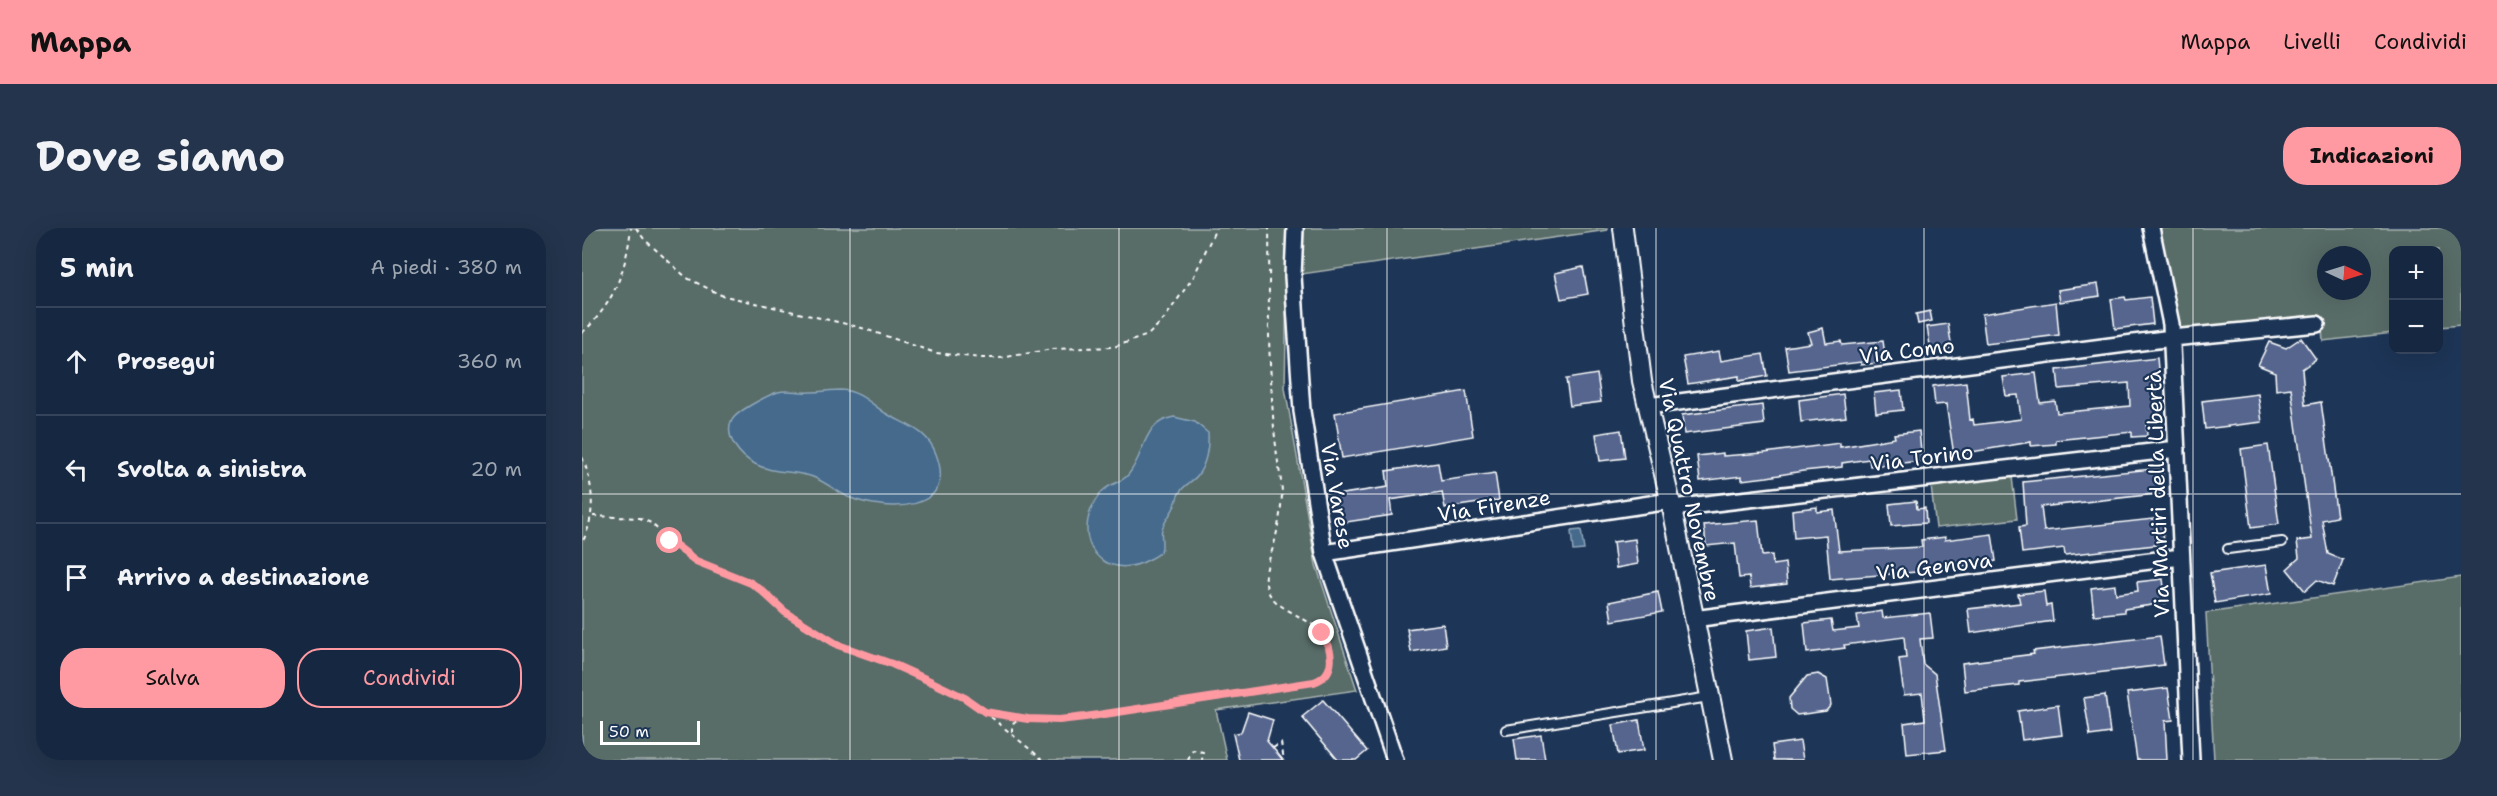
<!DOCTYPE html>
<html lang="it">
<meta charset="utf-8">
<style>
body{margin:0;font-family:"Shantell Sans",sans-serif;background:#23344c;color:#f1f3f6}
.controls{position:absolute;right:18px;top:18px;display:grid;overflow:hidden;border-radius:12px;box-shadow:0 6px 24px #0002}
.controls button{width:54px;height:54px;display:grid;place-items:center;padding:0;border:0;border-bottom:2px solid #35445a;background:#162841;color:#f1f3f6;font:30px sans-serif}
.compass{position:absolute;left:1735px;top:18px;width:54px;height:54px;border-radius:50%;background:#162841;box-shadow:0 6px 24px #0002;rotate:94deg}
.scale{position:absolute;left:18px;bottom:15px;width:100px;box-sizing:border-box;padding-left:6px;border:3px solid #fff;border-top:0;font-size:16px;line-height:21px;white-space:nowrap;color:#fff;-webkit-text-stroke:4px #1d3557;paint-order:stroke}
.stop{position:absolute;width:18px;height:18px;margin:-14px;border:4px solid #ff9aa2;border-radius:50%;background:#fff}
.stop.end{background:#ff9aa2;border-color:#fff;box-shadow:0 2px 6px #0008}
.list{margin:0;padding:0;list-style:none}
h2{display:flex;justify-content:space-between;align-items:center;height:78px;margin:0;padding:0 24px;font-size:26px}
h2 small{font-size:20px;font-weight:400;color:#9ea6b1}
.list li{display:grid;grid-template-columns:39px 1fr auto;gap:18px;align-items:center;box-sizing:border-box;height:108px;padding:0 24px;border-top:2px solid #35445a}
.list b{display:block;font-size:22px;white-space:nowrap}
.list em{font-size:20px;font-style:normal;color:#9ea6b1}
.actions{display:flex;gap:12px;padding:18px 24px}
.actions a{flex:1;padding:14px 0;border:2px solid #ff9aa2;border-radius:24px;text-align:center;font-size:21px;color:#ff9aa2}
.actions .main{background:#ff9aa2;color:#111}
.icon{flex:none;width:33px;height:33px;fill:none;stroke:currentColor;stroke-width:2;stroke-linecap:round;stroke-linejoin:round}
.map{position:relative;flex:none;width:1879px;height:532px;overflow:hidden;border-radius:24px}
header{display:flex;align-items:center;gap:36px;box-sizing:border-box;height:84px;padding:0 30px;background:#ff9aa2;color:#111}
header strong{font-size:28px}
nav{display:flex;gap:33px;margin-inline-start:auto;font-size:21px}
.intro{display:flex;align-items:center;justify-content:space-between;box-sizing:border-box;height:144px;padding:0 36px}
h1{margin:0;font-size:42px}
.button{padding:15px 27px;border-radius:24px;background:#ff9aa2;color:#111;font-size:21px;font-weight:700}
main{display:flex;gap:36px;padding:0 36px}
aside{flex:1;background:#162841;border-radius:24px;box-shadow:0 6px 24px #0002}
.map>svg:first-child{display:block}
</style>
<header>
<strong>Mappa</strong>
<nav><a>Mappa</a><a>Livelli</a><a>Condividi</a></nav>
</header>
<div class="intro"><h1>Dove siamo</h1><a class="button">Indicazioni</a></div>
<main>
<aside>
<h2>5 min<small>A piedi · 380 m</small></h2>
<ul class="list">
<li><svg class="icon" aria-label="ahead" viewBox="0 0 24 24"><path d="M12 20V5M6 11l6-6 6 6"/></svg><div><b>Prosegui</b></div><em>360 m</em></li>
<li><svg class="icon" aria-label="left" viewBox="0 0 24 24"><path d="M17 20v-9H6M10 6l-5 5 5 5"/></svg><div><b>Svolta a sinistra</b></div><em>20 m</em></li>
<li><svg class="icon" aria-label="arrive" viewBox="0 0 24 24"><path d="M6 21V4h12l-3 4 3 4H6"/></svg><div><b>Arrivo a destinazione</b></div></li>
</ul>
<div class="actions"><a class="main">Salva</a><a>Condividi</a></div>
</aside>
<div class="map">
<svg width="1879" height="532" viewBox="0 0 1879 532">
<rect width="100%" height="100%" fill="#1d3557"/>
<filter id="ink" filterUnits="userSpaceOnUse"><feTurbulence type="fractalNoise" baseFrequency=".0167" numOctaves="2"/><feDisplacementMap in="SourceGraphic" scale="12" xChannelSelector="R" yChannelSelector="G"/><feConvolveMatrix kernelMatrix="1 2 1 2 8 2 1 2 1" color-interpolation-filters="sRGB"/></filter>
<g filter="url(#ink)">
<path fill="#586c67" stroke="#acb6b3" stroke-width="1.5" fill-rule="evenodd" d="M0,0H706L703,160L734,337L775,462L634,482L645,532H0Z
M722,0H1025V2L720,46Z
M1575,0H1879V97L1857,99L1856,22H1812L1811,105L1741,113L1739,88L1597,101ZM1744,27H1780V63H1744Z
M1430,249L1435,291L1354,300L1349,258Z
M1879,349V532H1632L1624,385Z"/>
<path fill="#446b8c" stroke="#8fa6ba" stroke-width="1.5" d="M259,162C278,163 288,175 303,185C323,197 345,201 354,226C377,286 303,284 266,269C254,263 243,254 231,249C212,242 191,246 173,236C159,229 141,209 150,192C155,183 186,167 196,164C206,161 217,165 228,164C238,164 249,162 259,162Z
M592,189L613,194L626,205C627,219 624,237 615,248C610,254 602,257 598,264C595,268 595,272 593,277C590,285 583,292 580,301C578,307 582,318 579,323C577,327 572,329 568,331C522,357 485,312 517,267C524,256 538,256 546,247C564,226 559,195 592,189Z
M999,302L1002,322L991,323L989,303Z"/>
<path fill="#54658d" stroke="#fff" stroke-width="1.5" d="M1001,39L1006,66L979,71L973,45Z
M1516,56L1518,68L1478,74L1476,62Z
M1543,69L1544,72L1568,69L1571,96L1533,101L1529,71Z
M1474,74L1477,107L1404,116L1400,86Z
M1348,83L1350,93L1336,96L1334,86Z
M1366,96L1370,120L1349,123L1345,99Z
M1241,100L1244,115L1259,113L1260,117L1301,113L1304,134L1279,137V134L1207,143L1203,119L1229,115L1226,104Z
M1719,110L1734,131L1720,141L1723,177L1739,174L1755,289L1740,292L1746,326L1761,332L1751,358L1735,352L1723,363L1705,341L1717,330L1715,313L1730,311L1709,160L1694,162L1693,144L1676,137L1687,114L1704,120Z
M1137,123L1139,133L1181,126L1185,148L1157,153V148L1106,156L1101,129Z
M1575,130L1577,152H1573L1576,195H1564L1565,208L1550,209V204L1474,212V216L1449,218V214L1372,227L1364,176L1353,177L1351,158L1384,154L1388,192L1391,191L1392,197L1439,191L1436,167L1424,168L1421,149L1454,145L1458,175L1473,173L1475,185L1548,178L1547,155L1477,161L1475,142Z
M1015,146L1019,174L988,178L984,151Z
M1319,162L1321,182L1294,185L1292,165Z
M884,163L891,208L760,230L753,185Z
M1261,166L1264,189L1219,194L1217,172Z
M1676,166L1680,194L1623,201L1620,173Z
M1180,177L1182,196L1102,206L1100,187Z
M1039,202L1043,230L1018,233L1014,206Z
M1337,203L1340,233L1288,238L1287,231L1260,235V239L1221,243L1185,249L1160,252V248L1118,253L1115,228L1141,225V228L1182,225L1258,215V219L1313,210L1312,206Z
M1686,217L1697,296L1669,300L1659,221Z
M856,235L859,253L913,245L917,272L863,280L860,264L808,272L810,287L758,295L754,267L806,259L804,243Z
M1580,240L1582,265L1459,279L1462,303L1580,290L1582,316L1483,327L1482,320L1440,325L1437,299L1444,298L1441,254Z
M1334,273L1335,281L1343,280L1344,295L1309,298L1307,276Z
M1235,279V284L1252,282L1257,323L1340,319L1339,312L1363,309V312L1410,306L1414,333L1347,343L1248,351L1244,307L1212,310L1210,282Z
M1176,292L1180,328L1190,327L1191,337L1203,335L1205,356L1168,360L1167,349L1157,350L1153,315L1124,318L1122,297Z
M1053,311L1056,336L1034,340L1031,314Z
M1684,337L1689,366L1633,375L1628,345Z
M1581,351L1584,375L1542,381V384L1512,387L1509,360L1533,357L1534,366L1556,363L1555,354Z
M1462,363L1464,378L1469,377L1471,393L1389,405L1386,381L1438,375L1436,366Z
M1076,364L1080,384L1030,393L1027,374Z
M1300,383L1301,390L1348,385L1351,410L1338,411L1341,436L1353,446L1364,522L1325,526L1322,495L1343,492L1340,465L1322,467L1317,431L1324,430L1322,409L1262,417L1263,420L1225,425L1222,395L1249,392L1251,403L1277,400L1275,387Z
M861,396L864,418L829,424L825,401Z
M1191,399L1194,429L1167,432L1164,403Z
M1578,408L1582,437L1437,454V457L1383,463L1380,435L1452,426L1451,423Z
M1236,446L1245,451L1249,477L1244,483L1215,487L1208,481L1207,470L1225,448Z
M1586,460L1591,492L1583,493L1585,532H1555L1545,465Z
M1523,467L1528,505L1508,508L1502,470Z
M741,472L785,523L774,532H756L720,489Z
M1476,477L1480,507L1440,512L1436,483Z
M666,484L691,492L685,513L701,532H657L651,506L659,504Z
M1057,492L1062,522L1036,526L1031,497Z
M959,507L963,532H935L932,511Z
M1218,513L1221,532H1192L1190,517Z"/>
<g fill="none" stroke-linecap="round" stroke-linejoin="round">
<defs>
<path id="service" d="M1646,321L1700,314
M924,502L1127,469"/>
<path id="minor" d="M713,0L711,48L720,183L742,325L813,532
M1569,0L1589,96L1609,532
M1066,178L1590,110L1735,96
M1090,280L1595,221
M742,325L1088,273
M1111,391L1599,329"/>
<path id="tertiary" d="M1041,0L1060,153L1090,280L1141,532"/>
</defs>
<use href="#service" stroke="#fff" stroke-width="12"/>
<use href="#minor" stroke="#fff" stroke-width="20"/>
<use href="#tertiary" stroke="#fff" stroke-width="22"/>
<path stroke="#fff" stroke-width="2" stroke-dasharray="4.5 4.5" stroke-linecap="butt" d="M54,0L62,11L105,50L139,67L277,99L354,125L399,130H418L471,121L532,119L566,107L582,91L612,48L634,0
M0,105C32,76 44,42 49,0
M0,229C12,257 14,288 0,315
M11,288L58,290L69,295L102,326L113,333L169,355L179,361L203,384L229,402L257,417L310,436L350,454L383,470L403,484
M430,504V496L437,490
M691,520L699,515L702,532
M461,532L403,484L446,491L477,492L732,454L747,444C763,386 689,393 684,356C682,339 691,324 694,308C697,295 699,281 700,267C700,251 695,234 694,218C691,195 690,173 689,150C685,100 688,50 687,0
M606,532L611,522L621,524L620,532"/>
<use href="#service" stroke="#1d3557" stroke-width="8"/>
<use href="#minor" stroke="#1d3557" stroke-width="15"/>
<use href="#tertiary" stroke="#1d3557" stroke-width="18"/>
</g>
</g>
<g fill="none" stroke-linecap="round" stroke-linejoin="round" filter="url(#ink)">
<path stroke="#ff9aa2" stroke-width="8" d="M88,313L114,333L169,355L179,362L203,384L256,417L310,436L350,454L383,470L403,484L446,491L477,492L503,489L732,454C755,446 751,422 740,405"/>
</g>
<path fill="none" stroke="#fff" stroke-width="1.5" stroke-opacity="0.55" d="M268,0V532M537,0V532M805,0V532M1074,0V532M1342,0V532M1611,0V532M0,266H1879"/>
<g text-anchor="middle" stroke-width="4.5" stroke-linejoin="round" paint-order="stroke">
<g font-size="21" fill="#fff" stroke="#1d3557">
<text transform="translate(1325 123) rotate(-7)" y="7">Via Como</text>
<text transform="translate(1340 230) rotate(-7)" y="7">Via Torino</text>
<text transform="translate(1107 262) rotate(78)" y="7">Via Quattro Novembre</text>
<text transform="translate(1576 266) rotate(-92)" y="7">Via Martiri della Libertà</text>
<text transform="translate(755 268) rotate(80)" y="7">Via Varese</text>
<text transform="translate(912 278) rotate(-9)" y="7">Via Firenze</text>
<text transform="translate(1352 339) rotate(-7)" y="7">Via Genova</text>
</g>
</g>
</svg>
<div class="controls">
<button>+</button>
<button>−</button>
</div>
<svg class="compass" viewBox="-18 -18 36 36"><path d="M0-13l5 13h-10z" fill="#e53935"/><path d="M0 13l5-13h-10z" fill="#9ea6b1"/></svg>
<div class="scale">50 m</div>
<div class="stop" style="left:88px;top:313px"></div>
<div class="stop end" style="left:740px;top:405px"></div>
</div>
</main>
